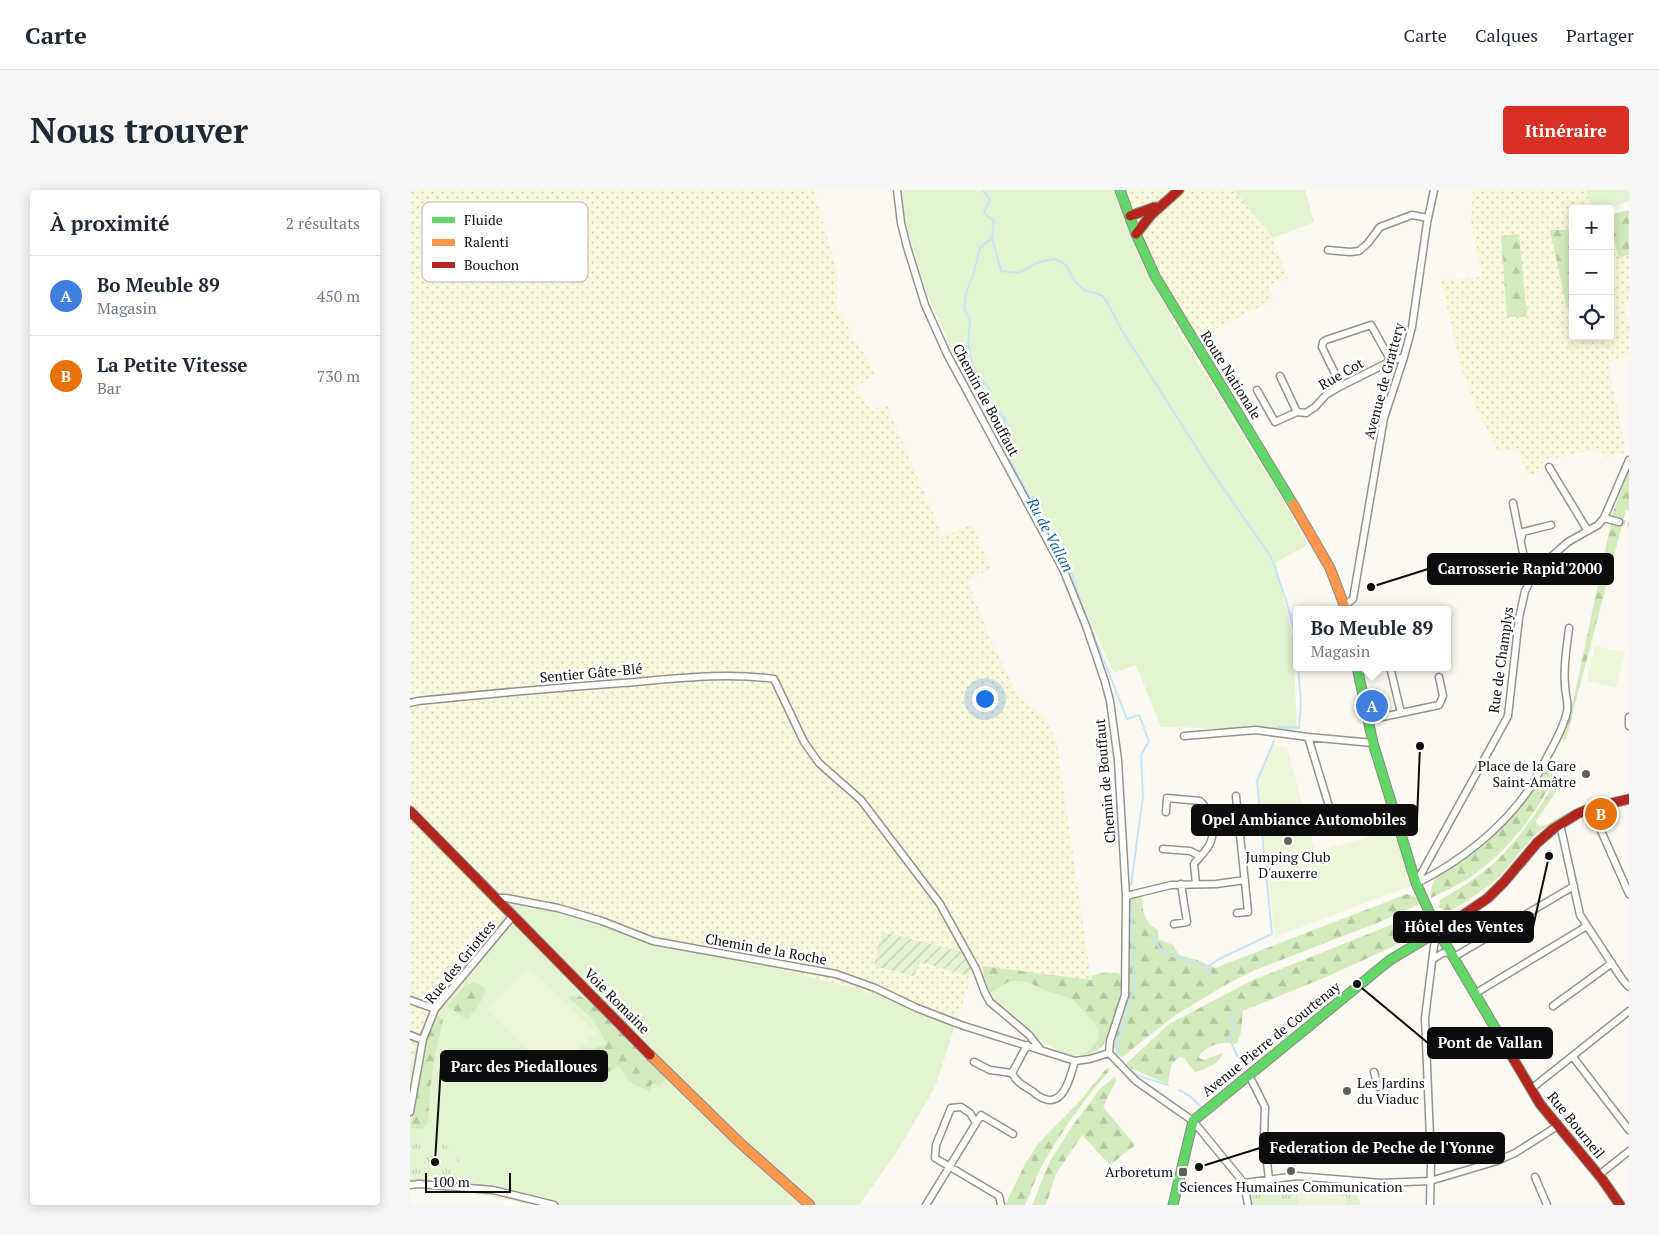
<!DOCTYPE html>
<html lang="fr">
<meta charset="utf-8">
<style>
body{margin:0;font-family:"PT Serif",serif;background:#f6f6f7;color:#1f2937}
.controls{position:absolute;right:15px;top:15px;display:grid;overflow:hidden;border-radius:5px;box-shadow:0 2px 12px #0003}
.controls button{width:45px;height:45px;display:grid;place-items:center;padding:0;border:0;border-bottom:1px solid #e0e1e3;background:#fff;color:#1f2937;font:25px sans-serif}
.scale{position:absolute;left:15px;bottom:12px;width:86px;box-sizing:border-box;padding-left:5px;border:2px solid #0d0d0d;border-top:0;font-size:14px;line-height:18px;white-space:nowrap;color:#0d0d0d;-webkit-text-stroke:4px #fff;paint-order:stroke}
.you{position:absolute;left:574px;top:508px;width:18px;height:18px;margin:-12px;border:4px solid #fff;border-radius:50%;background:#1a73e8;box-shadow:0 0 0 8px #1a73e833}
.badge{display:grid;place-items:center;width:32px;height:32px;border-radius:50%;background:#d93025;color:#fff;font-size:16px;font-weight:700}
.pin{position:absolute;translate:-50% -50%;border:2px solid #fff;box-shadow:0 1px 5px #0006}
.popup{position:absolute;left:883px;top:416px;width:158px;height:65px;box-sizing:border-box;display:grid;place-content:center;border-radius:5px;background:#fff;filter:drop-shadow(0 1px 4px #0005);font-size:16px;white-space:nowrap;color:#747a83}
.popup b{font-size:19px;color:#1f2937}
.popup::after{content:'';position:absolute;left:50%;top:100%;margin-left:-10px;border:10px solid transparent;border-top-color:#fff}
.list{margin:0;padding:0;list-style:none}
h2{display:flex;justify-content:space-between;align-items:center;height:65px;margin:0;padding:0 20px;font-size:21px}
h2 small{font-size:16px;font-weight:400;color:#747a83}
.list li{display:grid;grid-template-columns:32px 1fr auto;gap:15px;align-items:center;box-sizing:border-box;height:80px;padding:0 20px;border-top:1px solid #e0e1e3}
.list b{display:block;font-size:19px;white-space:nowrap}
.list p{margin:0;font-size:16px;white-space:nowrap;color:#747a83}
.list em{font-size:16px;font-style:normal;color:#747a83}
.icon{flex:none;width:28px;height:28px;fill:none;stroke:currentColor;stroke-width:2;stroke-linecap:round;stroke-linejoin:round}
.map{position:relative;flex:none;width:1219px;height:1015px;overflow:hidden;border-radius:5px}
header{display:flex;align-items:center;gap:30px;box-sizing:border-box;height:70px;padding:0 25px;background:#fff;border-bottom:1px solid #e0e1e3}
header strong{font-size:24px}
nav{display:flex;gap:28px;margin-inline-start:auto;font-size:18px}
.intro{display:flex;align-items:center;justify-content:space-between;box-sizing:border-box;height:120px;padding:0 30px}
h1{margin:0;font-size:35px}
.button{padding:12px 22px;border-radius:5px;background:#d93025;color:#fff;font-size:18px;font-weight:700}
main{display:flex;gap:30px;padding:0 30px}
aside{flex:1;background:#fff;border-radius:5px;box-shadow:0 2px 12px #0003}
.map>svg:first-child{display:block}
</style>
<header>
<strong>Carte</strong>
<nav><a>Carte</a><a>Calques</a><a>Partager</a></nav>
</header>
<div class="intro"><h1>Nous trouver</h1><a class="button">Itinéraire</a></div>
<main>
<aside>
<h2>À proximité<small>2 résultats</small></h2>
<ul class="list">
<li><span class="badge" style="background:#3f7fe0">A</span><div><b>Bo Meuble 89</b><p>Magasin</p></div><em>450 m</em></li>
<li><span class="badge" style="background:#e8710a">B</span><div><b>La Petite Vitesse</b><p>Bar</p></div><em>730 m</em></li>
</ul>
</aside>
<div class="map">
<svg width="1219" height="1015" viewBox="0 0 1219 1015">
<defs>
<pattern id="farmland-dots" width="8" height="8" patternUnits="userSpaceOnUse" patternTransform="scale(1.25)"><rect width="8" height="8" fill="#f9f7dc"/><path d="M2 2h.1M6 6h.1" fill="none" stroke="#d4d3bc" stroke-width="1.8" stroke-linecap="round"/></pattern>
<pattern id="forest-firs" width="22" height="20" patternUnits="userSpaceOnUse" patternTransform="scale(1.25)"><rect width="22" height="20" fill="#d3ebbc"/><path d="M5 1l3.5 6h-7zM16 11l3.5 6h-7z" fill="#b4c8a0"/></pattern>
<pattern id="park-tufts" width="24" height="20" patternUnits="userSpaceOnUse" patternTransform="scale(1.25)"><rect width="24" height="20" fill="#e3f2cf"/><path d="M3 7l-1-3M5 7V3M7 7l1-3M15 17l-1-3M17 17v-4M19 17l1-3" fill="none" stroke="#c2ceb1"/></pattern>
<pattern id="garden-furrows" width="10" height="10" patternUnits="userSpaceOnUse" patternTransform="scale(1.25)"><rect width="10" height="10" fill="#e3f2cf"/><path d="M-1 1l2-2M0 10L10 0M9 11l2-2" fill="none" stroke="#c2ceb1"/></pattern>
</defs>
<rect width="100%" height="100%" fill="#fbf9f1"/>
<path fill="url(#farmland-dots)" d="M0,0H404L427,81V119L466,184L446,197L461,220L477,215L533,347L563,334L581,378L558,392L582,453L608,506L635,526L647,553L681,790L565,778L548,827L108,708L70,752L23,813L9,843L0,879Z
M708,0H824L863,48L878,89L858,95L864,110L778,152L870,305L772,148L727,62Z
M1063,0H1176L1183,19H1163V146H1200V37L1209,67L1219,65V112L1214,114L1219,135V166L1198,172L1216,263L1196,267L1189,258L1133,271L1132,282L1116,285L1109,258L1088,262L1068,222L1051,178L1031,90L1073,87L1061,32Z"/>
<path fill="#e3f2cf" d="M492,0H708L727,62L772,148L870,305L898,355L866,372L883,451L887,540L751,537L726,475L704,483L624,310L556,189L516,102L494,27Z
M824,0H895L904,32L863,48Z
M1176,0H1219V11L1196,19H1183Z
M108,708L548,827L525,897L488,960L449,1015H124L0,991V879L9,843L24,813L70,752Z
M600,791L617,792L639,802L662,809L683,831L688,840L689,848C685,854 680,861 673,864C650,874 601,825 585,811L580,803Z"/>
<path fill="url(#forest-firs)" d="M1219,20V65L1209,67L1200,37V25Z
M1140,40H1162L1163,118L1157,119Z
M1109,44L1117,127H1097L1091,46Z
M1219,279V321L1216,320L1156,549L1149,550L1164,508L1203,323Z
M1135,576L1147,582C1130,617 1105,652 1074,677C1059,690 1039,699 1021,708C1020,701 1022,692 1027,687C1041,675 1058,668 1071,657C1100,632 1115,608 1135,576Z
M1148,587L1155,589L1126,631L1128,635L1134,636L1160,621L1124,645L1093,683L1080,695L1054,713L1041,720H1034L1028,717L1030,710C1049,699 1068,687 1084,673C1110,649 1131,617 1148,587Z
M997,704L1008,708L1012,713L967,733L845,780L817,794L764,826L711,868L703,856L718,806L719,708L732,706C733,723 733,731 748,740V749L763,755L769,765L787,770L805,778Z
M1015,720L1017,730L1015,741L1004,747L916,787L833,821C831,833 833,844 826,854C812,850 797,855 788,867L793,870L813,863C810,873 795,880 785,882L774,868L769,867L761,875L758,894L720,878L716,874L759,834L843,790L1001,727Z
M572,776L681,790L682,786C691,782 699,782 709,783C717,796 702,842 693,855C687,862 677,866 668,865C678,863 684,856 689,848L688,840L683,831L662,809L639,802L617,792L600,791L580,803L574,787Z
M65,792L75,799C73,814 65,818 57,830L37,816L55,795Z
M169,806L183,813L256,888L251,895L241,894V902L219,892L209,876L197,883L177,864L188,856L197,854L183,829L158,807Z
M28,825L33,830L25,865L20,899L18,933L12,939L1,938L4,904L14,854Z
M697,878L700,880C678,905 657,933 640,962C629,978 623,997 615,1015H595L615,974L628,954L668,913Z
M705,886L706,891L693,917L725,955L700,975L672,945L646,984L636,1015H622L640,971L663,935L690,899Z"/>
<path fill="url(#park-tufts)" d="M0,948L30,949L54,976L53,992L2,989L0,987Z
M887,993L944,998L951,1015H842L839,1004L843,999Z"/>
<path fill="url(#garden-furrows)" d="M472,742L553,762L562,779L557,785L510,772L504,786L464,776Z"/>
<path fill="#eef6d9" d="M1185,456L1215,462L1206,498L1177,491Z
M863,554L877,557L905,662L984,640L1003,695L865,747L848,592Z
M118,777L185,843L143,886L76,819Z
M888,1004L936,1006V1015H888Z"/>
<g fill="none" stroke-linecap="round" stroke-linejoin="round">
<path stroke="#c4e5f8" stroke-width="2" d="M572,0L580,9L574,23L584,31L582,48L570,58L564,82L556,103L554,118L560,130L558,153L562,172L567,186L579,198L580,210L584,217L595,228L594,259L663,386L671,413L717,529L729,525L739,551L731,565L733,606L721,695
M582,48L591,81L608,83L629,72L645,69L656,75L664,90L674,100L691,105L696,110L711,139L800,279L861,367L876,410L886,449L887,458
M868,537L889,538L891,512L888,477
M742,747L753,763L797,777L802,786
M797,777L809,769L862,744L847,591L864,551
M820,822L825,834L819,848C825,859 828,870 834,881
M708,869L706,859L724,798L721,712
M717,878L729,886L758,895
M769,900L780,906L791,917"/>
<path stroke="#d7d6cf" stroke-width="6" stroke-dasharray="6 3" stroke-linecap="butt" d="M1209,332L1219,334"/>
<defs>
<path id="street" d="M487,0L491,33L497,57L515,115L537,164L653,379L676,436L695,492L700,511L708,570L716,706L715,805L700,851L699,863
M918,60L940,62L949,61L958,53L970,37L1002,25L1018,28
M870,186L887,222
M931,196L912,157L913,152L916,150L961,135L981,171
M847,200L865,232L887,222L896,223L905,217L916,205L931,196L981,171L994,167
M1139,277L1178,341
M1103,313L1119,393
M1194,328L1209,332
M1111,349L1113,342L1141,335
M935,415L943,409L974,228L994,167L1002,137L1017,33L1024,0
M981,481L991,523
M0,513L8,511C76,504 144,498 212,493C263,489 314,482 364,489L394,552L409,573L451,610L530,714L566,779L575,803L580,812L619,845L631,860
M1219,527V536
M958,530L1029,515L1033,506L1029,487
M774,546L846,540L898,547L963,553
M898,547L922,626
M826,606L838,722L827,723
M1181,618L1219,704
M756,622L757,608L790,611C800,620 805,639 801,651C799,659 789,667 784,674L786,694
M802,633L828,630
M1150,634L1170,725L1212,789L1219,797
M753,659L780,661L790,666
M1006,693L1098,526L1109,428L1115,401L1126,380L1158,352L1188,335L1194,328L1219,270
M1007,693C1050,672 1093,638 1120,598C1126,589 1130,580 1135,571C1143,556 1153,539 1157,522C1159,512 1155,505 1155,495C1153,476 1157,457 1159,438
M716,706L761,695L806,694L835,690
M86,710L89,708H96L148,718L192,731L243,751L426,784L465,798L507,818L551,835L665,871L680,869L699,863
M764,734L777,732L771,694
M1044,767L1164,696
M1023,769L1033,763L1041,762
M1066,803L1177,736
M0,810L25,819
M1143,816L1202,773
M0,845L12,850
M617,855L602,883C606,892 614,896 622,901C626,904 630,908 635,909C655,916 661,883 665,871
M699,863L726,891L783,931L834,993L838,1015
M1163,867L1219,940
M564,872L580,880L602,883
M964,882L968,897
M842,891L855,917L854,944L859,990
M1121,899L1219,821
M0,922L13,849L25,819L102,727
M566,933L560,923L551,917L541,918L526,955L525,968L589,1006L591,1015
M1189,985L1219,961
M1125,987L1137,1015
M834,993L887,986L971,993L1020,991L1087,971L1105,963L1146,937
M0,995L9,994L83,1000L144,1015
M516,1015L571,925L603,944
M1020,1015L1021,972L1015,828L1024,756L1028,741"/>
<path id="fast" d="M710,0L726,44L745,86L883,314
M947,477L963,553L1006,693L1028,741L1091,848
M763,1015L783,931L980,770L1037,736"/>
<path id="slow" d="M883,314L920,378L936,420
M240,865L329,952L400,1015"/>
<path id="jam" d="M720,26L745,17
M726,44L741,25L769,0
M0,621L240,865
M1037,736L1078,708L1094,692L1127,653L1143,639L1167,624L1181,618L1219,609
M1091,848L1130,914L1192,989L1210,1015"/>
</defs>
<use href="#street" stroke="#949390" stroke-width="9"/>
<use href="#fast" stroke="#8b8a86" stroke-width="11"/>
<use href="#slow" stroke="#8b8a86" stroke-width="11"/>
<use href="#jam" stroke="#8b8a86" stroke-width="11"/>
<use href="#street" stroke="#fefefd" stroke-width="6"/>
<use href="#fast" stroke="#63d668" stroke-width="9"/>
<use href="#slow" stroke="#ff974d" stroke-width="9"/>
<use href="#jam" stroke="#b3261e" stroke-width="9"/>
</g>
<g fill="#60605d" stroke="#fff" stroke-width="2">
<circle cx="1176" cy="584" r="5"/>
<circle cx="878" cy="651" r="5"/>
<circle cx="937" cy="901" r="5"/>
<circle cx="881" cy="981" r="5"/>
<rect x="768" y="977" width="10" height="10" rx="2.5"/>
</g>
<g text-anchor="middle" stroke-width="5" stroke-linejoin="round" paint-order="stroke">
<g font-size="14" fill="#0d0d0d" stroke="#fff">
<text transform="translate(931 184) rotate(-30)" y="5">Rue Cot</text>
<text transform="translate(821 185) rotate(58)" y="5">Route Nationale</text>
<text transform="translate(974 191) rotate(-75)" y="5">Avenue de Grattery</text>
<text transform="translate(576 210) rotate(62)" y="5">Chemin de Bouffaut</text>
<text transform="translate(1091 470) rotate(-82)" y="5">Rue de Champlys</text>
<text transform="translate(181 483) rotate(-5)" y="5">Sentier Gâte-Blé</text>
<text transform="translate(695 591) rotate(-95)" y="5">Chemin de Bouffaut</text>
<text transform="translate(356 759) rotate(10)" y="5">Chemin de la Roche</text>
<text transform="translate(50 772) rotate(-51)" y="5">Rue des Griottes</text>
<text transform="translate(207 811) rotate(45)" y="5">Voie Romaine</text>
<text transform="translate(861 849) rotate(-39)" y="5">Avenue Pierre de Courtenay</text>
<text transform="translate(1166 935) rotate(51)" y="5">Rue Bourneil</text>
</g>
<g font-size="14" fill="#0d0d0d" stroke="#fff" text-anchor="end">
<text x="1166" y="581">Place de la Gare<tspan x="1166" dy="16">Saint-Amâtre</tspan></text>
<text x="878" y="672" text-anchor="middle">Jumping Club<tspan x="878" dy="16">D'auxerre</tspan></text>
<text x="947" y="898" text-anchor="start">Les Jardins<tspan x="947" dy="16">du Viaduc</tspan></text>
<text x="763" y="987">Arboretum</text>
<text x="881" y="1002" text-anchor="middle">Sciences Humaines Communication</text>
</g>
<g font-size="15" font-style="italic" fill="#0c62aa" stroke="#fff">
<text transform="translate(640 345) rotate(62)" y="5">Ru de Vallan</text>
</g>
</g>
<rect x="12" y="12" width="166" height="80" rx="8" fill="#fff" stroke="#b6b6b6" stroke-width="1"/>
<rect x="22" y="27" width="23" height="6" fill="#63d668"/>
<rect x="22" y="49" width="23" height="7" fill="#ff974d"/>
<rect x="22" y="72" width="23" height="6" fill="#b3261e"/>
<g font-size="14" fill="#0d0d0d">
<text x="54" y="35">Fluide</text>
<text x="54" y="57">Ralenti</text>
<text x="54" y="80">Bouchon</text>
</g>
<path fill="none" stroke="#0d0d0d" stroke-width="2" d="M961 397L1018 379M1010 556L1007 630M1139 666L1123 737M947 794L1018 853M25 972L31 876M789 977L850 958"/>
<g fill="#0d0d0d" stroke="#fff" stroke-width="2">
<circle cx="961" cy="397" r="5"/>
<circle cx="1010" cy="556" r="5"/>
<circle cx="1139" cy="666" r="5"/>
<circle cx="947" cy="794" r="5"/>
<circle cx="25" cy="972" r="5"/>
<circle cx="789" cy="977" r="5"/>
</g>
<g fill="#0d0d0d" stroke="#0d0d0d" stroke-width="2">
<rect x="1018" y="364" width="185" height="30" rx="5"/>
<rect x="782" y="615" width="225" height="30" rx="5"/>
<rect x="984" y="722" width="139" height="30" rx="5"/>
<rect x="1018" y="838" width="124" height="30" rx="5"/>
<rect x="31" y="861" width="166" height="30" rx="5"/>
<rect x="850" y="943" width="244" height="30" rx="5"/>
</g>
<g font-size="15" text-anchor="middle" font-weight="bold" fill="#fff">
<text x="1110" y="384">Carrosserie Rapid'2000</text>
<text x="894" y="635">Opel Ambiance Automobiles</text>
<text x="1054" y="742">Hôtel des Ventes</text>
<text x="1080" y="858">Pont de Vallan</text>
<text x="114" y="882">Parc des Piedalloues</text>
<text x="972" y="963">Federation de Peche de l'Yonne</text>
</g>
</svg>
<div class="controls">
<button>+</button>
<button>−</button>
<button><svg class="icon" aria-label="locate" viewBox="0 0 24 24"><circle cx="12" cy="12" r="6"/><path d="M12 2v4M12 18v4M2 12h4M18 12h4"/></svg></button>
</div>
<div class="scale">100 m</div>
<div class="you"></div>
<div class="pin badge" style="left:962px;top:516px;background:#3f7fe0">A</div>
<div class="popup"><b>Bo Meuble 89</b>Magasin</div>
<div class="pin badge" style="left:1191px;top:624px;background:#e8710a">B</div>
</div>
</main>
